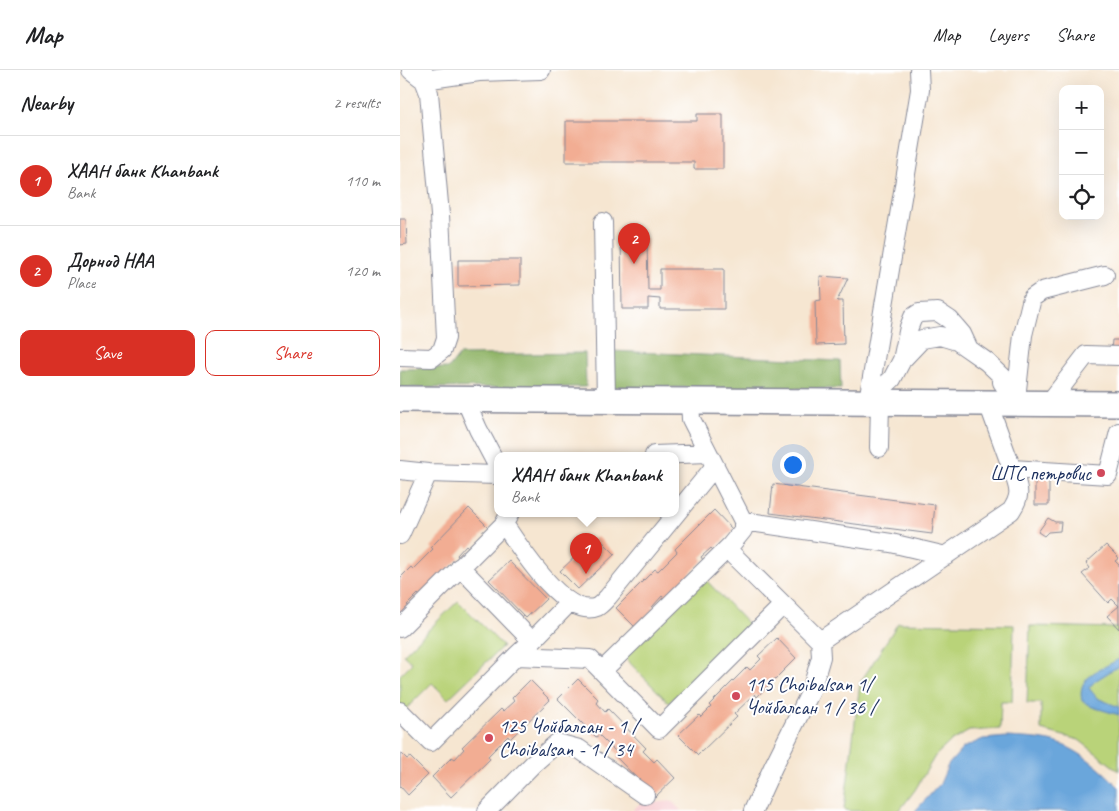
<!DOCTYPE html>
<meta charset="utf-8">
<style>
body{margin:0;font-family:Caveat,sans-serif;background:#f2f2f2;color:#202124}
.controls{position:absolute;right:15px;top:15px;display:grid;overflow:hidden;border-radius:10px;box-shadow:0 5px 20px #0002}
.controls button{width:45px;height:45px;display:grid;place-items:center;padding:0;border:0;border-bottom:1px solid #e0e0e0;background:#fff;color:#202124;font:25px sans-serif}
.you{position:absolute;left:392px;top:394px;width:18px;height:18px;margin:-12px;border:4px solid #fff;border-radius:50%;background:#1a73e8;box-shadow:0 0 0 8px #1a73e833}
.badge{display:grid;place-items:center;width:32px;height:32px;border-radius:50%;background:#d93025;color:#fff;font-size:16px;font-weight:700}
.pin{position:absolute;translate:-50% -41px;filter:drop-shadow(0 1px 2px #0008)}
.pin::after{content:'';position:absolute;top:26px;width:18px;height:15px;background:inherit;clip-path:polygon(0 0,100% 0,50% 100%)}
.popup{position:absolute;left:94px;top:382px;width:185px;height:65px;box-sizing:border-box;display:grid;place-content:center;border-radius:10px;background:#fff;filter:drop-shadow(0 1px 4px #0005);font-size:16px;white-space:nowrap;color:#757577}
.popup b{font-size:19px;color:#202124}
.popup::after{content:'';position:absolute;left:50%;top:100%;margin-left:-10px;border:10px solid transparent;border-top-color:#fff}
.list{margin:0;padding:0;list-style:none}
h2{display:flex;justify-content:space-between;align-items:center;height:65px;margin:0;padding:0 20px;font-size:21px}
h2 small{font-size:16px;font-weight:400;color:#757577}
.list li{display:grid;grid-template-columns:32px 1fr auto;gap:15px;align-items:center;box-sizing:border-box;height:90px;padding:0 20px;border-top:1px solid #e0e0e0}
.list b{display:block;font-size:19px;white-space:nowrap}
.list p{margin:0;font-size:16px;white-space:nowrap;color:#757577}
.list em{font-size:16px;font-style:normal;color:#757577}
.actions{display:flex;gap:10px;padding:15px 20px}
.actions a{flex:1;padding:11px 0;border:1px solid #d93025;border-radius:10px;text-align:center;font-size:18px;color:#d93025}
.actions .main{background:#d93025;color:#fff}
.icon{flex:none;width:28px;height:28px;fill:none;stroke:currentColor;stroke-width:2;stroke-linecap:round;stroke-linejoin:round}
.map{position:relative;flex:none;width:719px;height:741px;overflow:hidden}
header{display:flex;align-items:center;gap:30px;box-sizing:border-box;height:70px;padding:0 25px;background:#fff;border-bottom:1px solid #e0e0e0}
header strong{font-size:24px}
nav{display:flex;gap:28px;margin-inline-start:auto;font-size:18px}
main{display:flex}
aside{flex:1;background:#fff}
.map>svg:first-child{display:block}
</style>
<header>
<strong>Map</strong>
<nav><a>Map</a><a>Layers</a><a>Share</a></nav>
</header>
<main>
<aside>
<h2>Nearby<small>2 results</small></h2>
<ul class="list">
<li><span class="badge">1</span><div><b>ХААН банк Khanbank</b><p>Bank</p></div><em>110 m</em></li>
<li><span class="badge">2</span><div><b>Дорнод НАА</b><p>Place</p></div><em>120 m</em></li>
</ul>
<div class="actions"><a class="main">Save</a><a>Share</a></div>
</aside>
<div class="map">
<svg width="719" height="741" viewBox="0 0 719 741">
<rect width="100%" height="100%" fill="#fff"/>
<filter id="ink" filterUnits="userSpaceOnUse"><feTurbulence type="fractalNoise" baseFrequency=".02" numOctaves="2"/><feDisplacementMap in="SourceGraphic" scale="10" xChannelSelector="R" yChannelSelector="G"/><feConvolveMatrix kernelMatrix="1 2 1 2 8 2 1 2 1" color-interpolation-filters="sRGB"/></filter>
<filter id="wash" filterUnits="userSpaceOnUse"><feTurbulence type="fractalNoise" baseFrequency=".0096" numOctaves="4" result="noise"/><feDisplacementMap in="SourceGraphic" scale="20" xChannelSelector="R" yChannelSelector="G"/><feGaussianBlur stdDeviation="1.12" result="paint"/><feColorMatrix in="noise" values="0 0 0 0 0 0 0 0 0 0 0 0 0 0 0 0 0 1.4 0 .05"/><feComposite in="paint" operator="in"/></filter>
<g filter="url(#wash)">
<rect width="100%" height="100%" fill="#f6e6d1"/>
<path fill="#f7cfd3" d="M272,731L281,741H232L239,734Z"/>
<path fill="#b9d379" stroke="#6a816c" d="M305,509L348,554L269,633L224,587Z
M58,531L103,576L48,629L32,613L2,643L0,641V605L12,593L3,585Z
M498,553L614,555L612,632H601L600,659L569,661L550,672L535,686L515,720L499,741H449L444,739L460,613Z
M630,556L719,558V701L679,670L641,660V633H627Z"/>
<path fill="#92b569" stroke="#567264" d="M211,281L440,291L441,319L211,317Z
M185,283L186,317L0,318V299L49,298L59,285Z"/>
<path fill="#6ba6db" stroke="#436a9c" d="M719,589V596L695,611L689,618L697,628L719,637V645L692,637L682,631C676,605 701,600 719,589Z
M607,667C621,668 636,668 650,671C677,677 700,698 719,717V741H515L540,714L548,695L563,678L583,669Z"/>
<g id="blocks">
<path fill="#f2ad93" d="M297,44H323V99H294V92H166V51H297Z
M0,149H6L7,174L0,175Z
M221,168H247L248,220H260V199H324V239H260V229L248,228V239H222Z
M58,190H120V215L58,216Z
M420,206L448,208L437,231H443L444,274L416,275L415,231L421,230Z
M712,270H719V283L711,282Z
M635,406H649V435H635Z
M373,414L535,435L532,464L370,443Z
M69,438L89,458L69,478L66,475L57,485L59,488L21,527L18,524L7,535L10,537L0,547V508L11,497L13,499L33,479L31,477Z
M314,440L333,460L313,480L311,478L301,487L303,490L265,529L262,526L252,537L254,540L236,558L216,538L255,499L258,501L277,482L275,479Z
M648,448L655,452H661L660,461L648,462L644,466L638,462Z
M197,466L215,484L178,519L160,501Z
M706,475L719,488L715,491L719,495V559L707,546L719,536L712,529L708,533L682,504L690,498L686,493Z
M109,491L146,529L126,548L89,510Z
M377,568L396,588L357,627L355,624L334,644L337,647L298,685L278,665L299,645L301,647L311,637L309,635L347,597L350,600L361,589L358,586Z
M178,609L198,629L196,632L205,642L208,639L246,678L243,681L254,692L257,689L275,708L255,727L216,687L219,685L199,665L196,667L158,629Z
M130,610L150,630L110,669L108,666L88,686L90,689L51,727L32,707L52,687L55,689L64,679L62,677L101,639L103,641L114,631L112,628Z
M0,682L7,689L10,687L28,705L8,725L0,716Z"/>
</g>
</g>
<g filter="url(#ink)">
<use href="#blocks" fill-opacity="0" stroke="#888a98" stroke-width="1"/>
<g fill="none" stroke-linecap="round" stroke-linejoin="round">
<defs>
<path id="minor" d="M23,0L24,10L79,2L141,0
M203,152L206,331
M0,287L32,288L42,280L46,268L40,145L29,23L24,10L11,0
M502,290L509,257L513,247L519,243L538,242L550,250L562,264L568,277
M65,329L78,359L97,395
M616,329L623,265L632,228L642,221L705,205
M468,331L520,20L519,0
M468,331L492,309L502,290L522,269L540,266L557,271L570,280L587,292L606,310L602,312L616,332
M588,333L612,399L708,405L719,362
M649,333L686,285L719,286
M479,378L480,332
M254,385L308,383
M0,400L28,403L97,405
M343,451L491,473L546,486
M104,454C119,476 165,550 197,537C201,535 205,530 208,527L315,396
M0,465L28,403
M327,479L420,571L421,587L411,621L373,697L353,741
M60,497L132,571L116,586
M0,558L104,454L110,443
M132,571L170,532
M420,571L611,441C623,423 618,418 612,399
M202,601L330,476L343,460V451L291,349L290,331
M0,641L31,672L116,586L190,589L259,659L383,535
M87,741L133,694L157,673L179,679L245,725"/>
<path id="highway" d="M0,329L719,334"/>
</defs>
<use href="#minor" stroke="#888a98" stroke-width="20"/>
<use href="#highway" stroke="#888a98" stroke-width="28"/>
<use href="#minor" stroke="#fff" stroke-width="18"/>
<use href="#highway" stroke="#fff" stroke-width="25"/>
</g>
</g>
<g fill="#d1495b" stroke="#fff" stroke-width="2">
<circle cx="701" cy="403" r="5"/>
<circle cx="336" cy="626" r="5"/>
<circle cx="89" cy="668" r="5"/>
</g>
<g text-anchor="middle" stroke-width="4" stroke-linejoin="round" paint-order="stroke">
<g font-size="20" fill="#1b2f5e" stroke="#fff" text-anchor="start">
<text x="691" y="410" text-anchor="end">ШТС петровис</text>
<text x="346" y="621">115 Choibalsan 1/<tspan x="346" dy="23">Чойбалсан 1 / 36 /</tspan></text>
<text x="99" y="663">125 Чойбалсан - 1 /<tspan x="99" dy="23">Choibalsan - 1 / 34</tspan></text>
</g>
</g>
</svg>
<div class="controls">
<button>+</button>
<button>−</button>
<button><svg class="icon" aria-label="locate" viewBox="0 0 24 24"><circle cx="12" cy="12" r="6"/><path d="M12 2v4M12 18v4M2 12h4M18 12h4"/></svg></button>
</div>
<div class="you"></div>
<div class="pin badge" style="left:186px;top:504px">1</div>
<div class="popup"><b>ХААН банк Khanbank</b>Bank</div>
<div class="pin badge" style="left:234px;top:194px">2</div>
</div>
</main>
